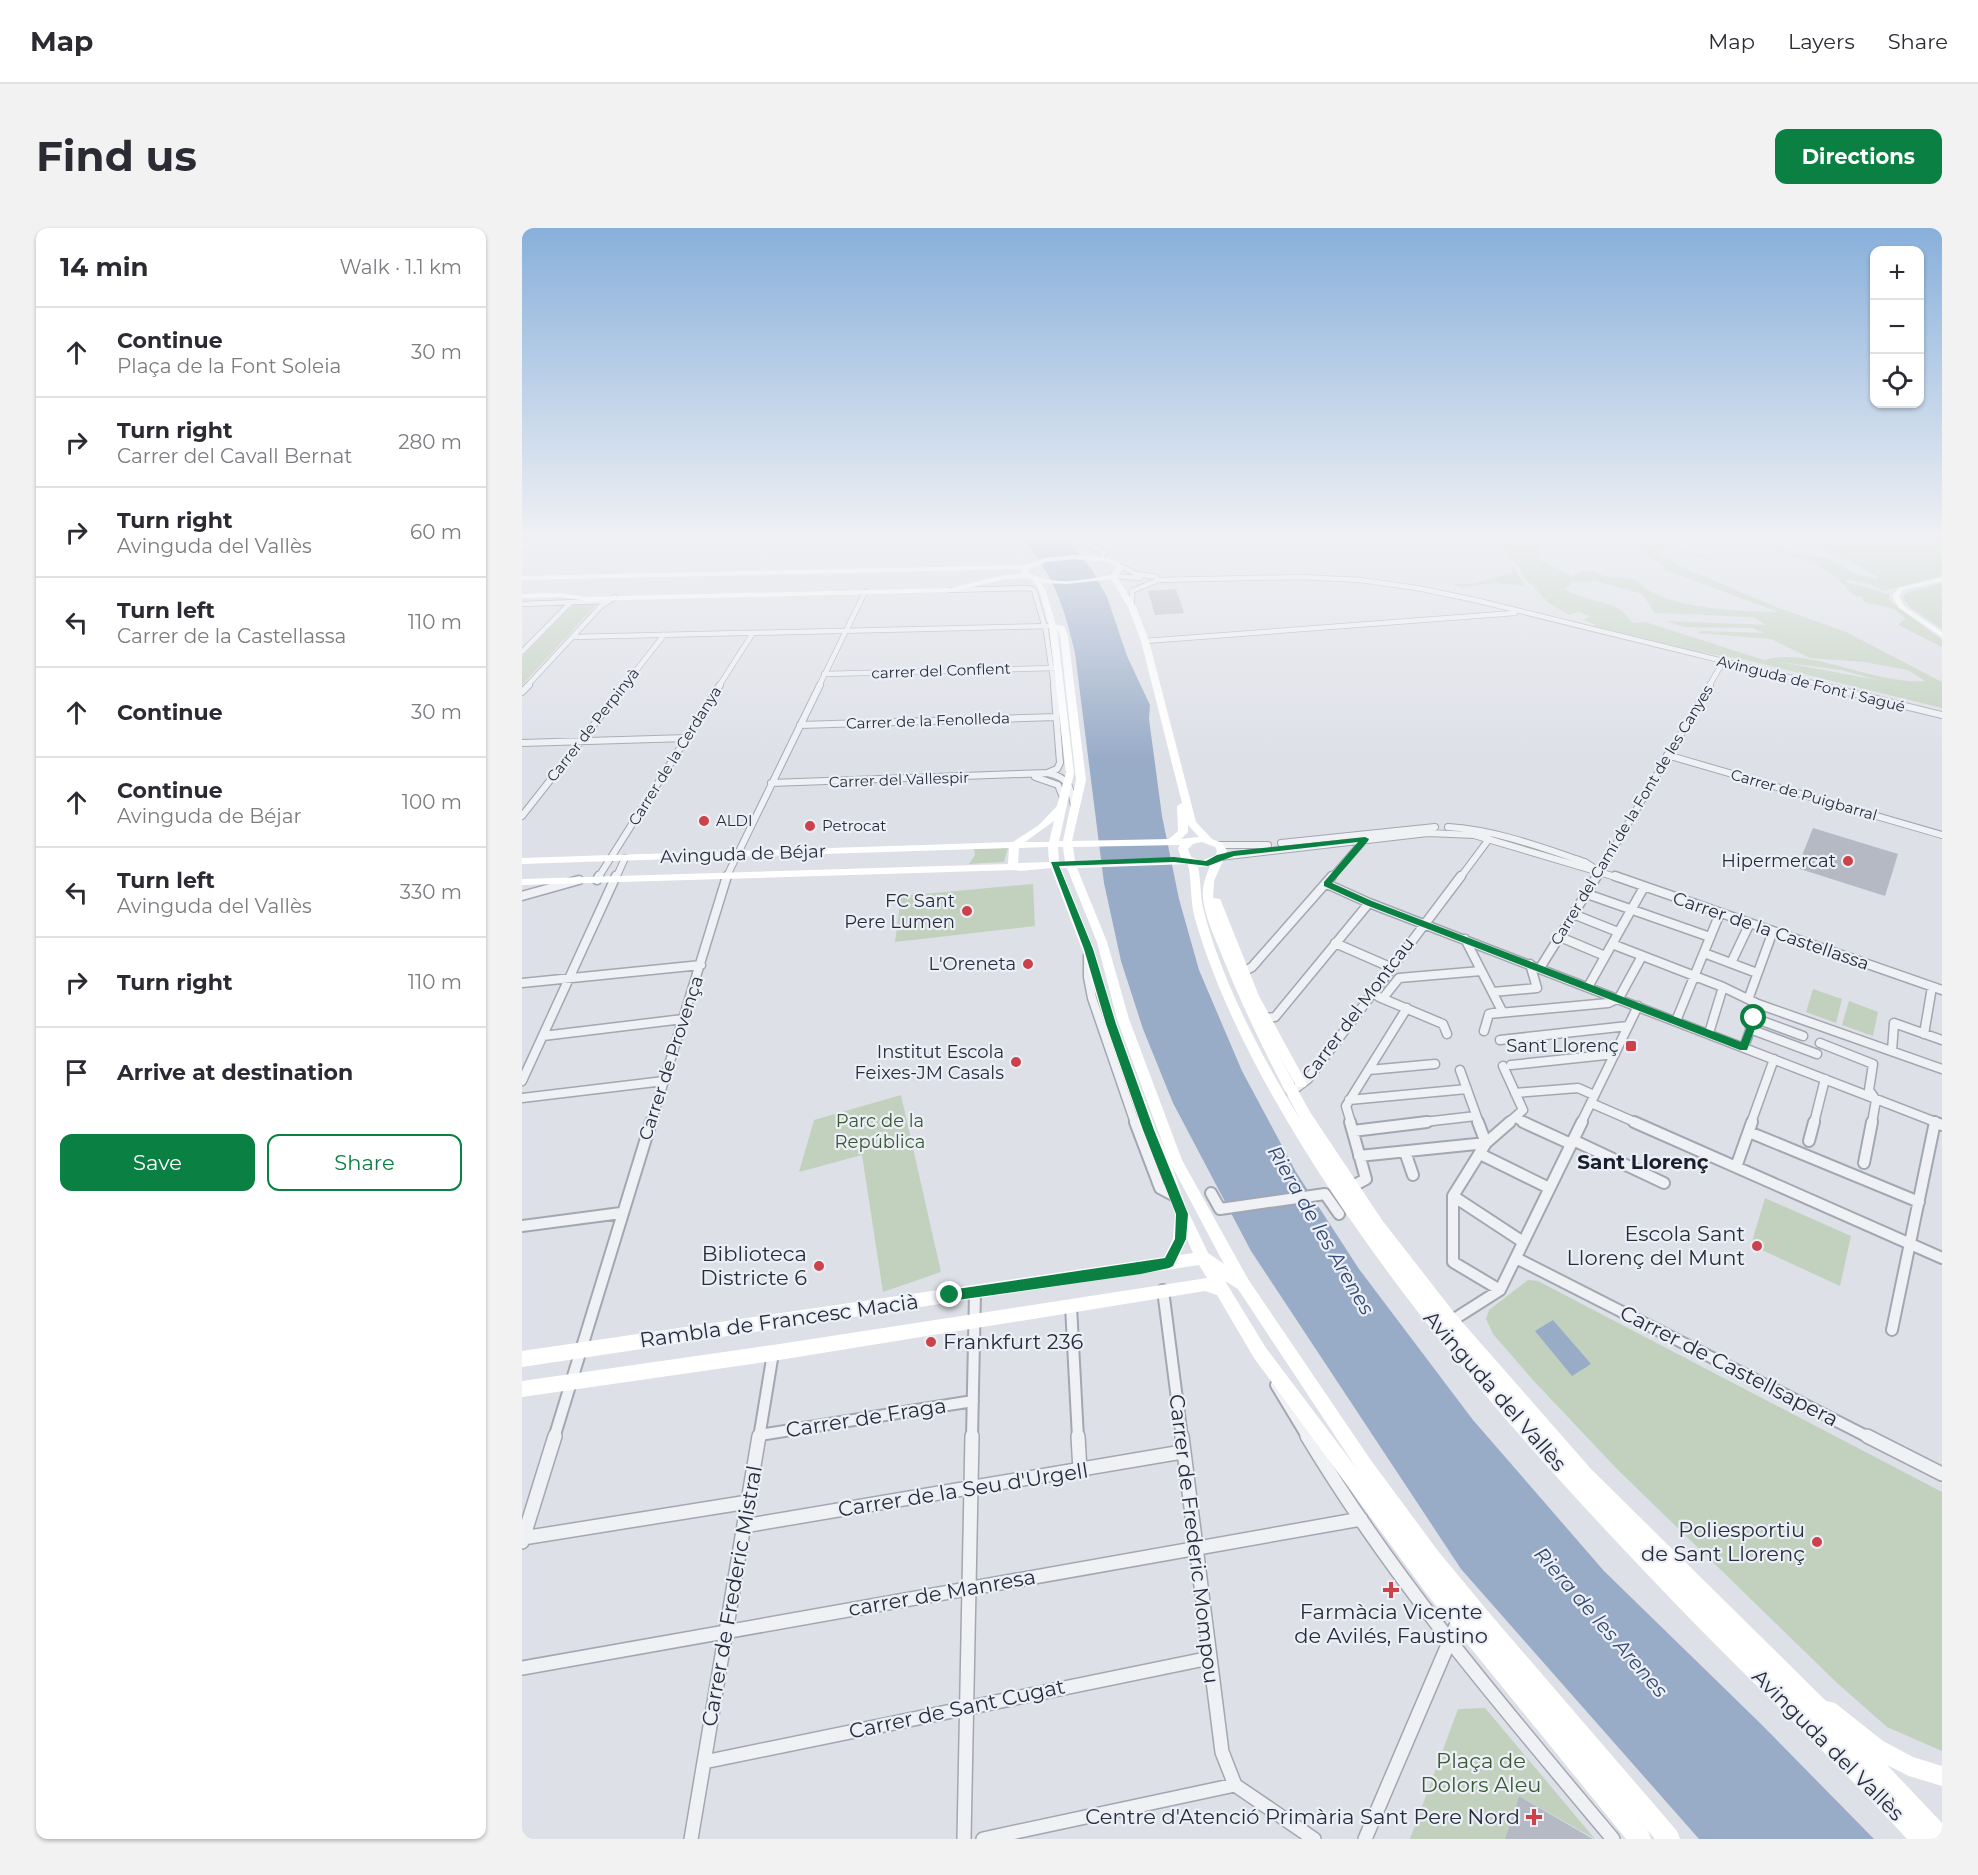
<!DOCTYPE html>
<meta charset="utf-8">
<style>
body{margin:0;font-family:Montserrat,sans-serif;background:#f2f2f3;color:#2b2b33}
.controls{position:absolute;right:18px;top:18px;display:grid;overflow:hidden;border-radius:12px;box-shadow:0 2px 4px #0004}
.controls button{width:54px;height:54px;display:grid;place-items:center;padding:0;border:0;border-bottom:2px solid #e1e1e2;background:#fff;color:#2b2b33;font:30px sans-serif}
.stop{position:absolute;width:18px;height:18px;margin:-14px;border:4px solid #0b8043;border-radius:50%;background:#fff}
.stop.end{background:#0b8043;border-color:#fff;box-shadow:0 2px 6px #0008}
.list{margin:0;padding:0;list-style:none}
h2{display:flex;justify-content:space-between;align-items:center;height:78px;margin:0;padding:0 24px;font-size:26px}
h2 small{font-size:20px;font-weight:400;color:#7c7c81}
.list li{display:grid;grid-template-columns:39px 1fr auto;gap:18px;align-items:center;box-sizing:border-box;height:90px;padding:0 24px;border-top:2px solid #e1e1e2}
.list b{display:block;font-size:22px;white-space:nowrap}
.list p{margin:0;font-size:20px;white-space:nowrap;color:#7c7c81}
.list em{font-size:20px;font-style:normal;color:#7c7c81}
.actions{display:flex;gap:12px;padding:18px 24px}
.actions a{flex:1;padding:14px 0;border:2px solid #0b8043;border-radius:12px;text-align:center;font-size:21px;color:#0b8043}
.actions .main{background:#0b8043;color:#fff}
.icon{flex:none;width:33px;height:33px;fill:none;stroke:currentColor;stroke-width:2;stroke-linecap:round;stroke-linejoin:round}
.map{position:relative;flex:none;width:1420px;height:1611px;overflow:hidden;border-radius:12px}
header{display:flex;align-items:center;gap:36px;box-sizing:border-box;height:84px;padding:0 30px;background:#fff;border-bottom:2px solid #e1e1e2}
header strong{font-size:28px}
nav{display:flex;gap:33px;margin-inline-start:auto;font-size:21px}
.intro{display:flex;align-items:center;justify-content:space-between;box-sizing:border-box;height:144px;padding:0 36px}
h1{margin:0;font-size:42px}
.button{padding:15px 27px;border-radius:12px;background:#0b8043;color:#fff;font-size:21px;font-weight:700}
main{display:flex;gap:36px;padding:0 36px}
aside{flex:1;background:#fff;border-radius:12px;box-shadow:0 2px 4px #0004}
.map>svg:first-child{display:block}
</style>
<header>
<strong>Map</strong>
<nav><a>Map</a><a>Layers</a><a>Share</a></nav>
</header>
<div class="intro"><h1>Find us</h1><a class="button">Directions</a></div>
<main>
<aside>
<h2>14 min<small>Walk · 1.1 km</small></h2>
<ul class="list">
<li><svg class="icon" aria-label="ahead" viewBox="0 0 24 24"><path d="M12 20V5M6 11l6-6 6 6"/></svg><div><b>Continue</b><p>Plaça de la Font Soleia</p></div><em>30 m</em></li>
<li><svg class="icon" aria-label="right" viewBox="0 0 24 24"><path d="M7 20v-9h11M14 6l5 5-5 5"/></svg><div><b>Turn right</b><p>Carrer del Cavall Bernat</p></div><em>280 m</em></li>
<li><svg class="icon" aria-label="right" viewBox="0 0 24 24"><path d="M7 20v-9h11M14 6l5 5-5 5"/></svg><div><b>Turn right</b><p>Avinguda del Vallès</p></div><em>60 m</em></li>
<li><svg class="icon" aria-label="left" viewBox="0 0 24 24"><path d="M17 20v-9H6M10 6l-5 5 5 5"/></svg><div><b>Turn left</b><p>Carrer de la Castellassa</p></div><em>110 m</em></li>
<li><svg class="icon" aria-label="ahead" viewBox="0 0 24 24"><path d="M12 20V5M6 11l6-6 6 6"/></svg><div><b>Continue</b></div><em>30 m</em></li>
<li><svg class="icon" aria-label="ahead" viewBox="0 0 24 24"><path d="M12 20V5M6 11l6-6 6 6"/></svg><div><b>Continue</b><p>Avinguda de Béjar</p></div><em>100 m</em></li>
<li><svg class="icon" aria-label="left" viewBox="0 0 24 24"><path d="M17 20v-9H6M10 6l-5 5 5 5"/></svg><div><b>Turn left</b><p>Avinguda del Vallès</p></div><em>330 m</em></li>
<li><svg class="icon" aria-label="right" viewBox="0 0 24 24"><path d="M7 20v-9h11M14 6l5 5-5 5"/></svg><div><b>Turn right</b></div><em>110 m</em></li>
<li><svg class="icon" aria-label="arrive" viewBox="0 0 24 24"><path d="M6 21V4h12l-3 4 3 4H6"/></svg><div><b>Arrive at destination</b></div></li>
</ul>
<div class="actions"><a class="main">Save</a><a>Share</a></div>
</aside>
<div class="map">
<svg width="1420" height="1611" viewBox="0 0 1420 1611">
<rect width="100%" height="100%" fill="#dde0e7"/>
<path fill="#c1d1be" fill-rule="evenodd" d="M1007,308H1013L1019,322L1016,332L1051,348C1069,338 1070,345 1088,349C1097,350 1105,350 1113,351C1140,382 1217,383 1256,384L1143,342L1139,336L1093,308H1151L1145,312L1198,336L1158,323L1137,322L1140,328L1155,337L1254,379L1324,404L1420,454V480L1224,432L1178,424L1071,398L1074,397L1062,392L1067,388L1057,384L1047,387L1027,375L1000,347L997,338L981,322L979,312L1000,316L1005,320ZM1070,352L1120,366L1133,385L1231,389L1244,397L1145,393L1162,399L1231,400L1242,405L1179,403L1175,405L1249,411L1288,430L1342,434L1386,442L1403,453C1353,457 1286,418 1242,432L1123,394L1111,395C1107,390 1102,384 1097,381C1079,371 1058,372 1041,360L1048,358L1049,353L1067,354ZM1258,434L1319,442L1356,452Z
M1203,308H1259L1269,310L1272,308H1420V348L1368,361L1360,362L1344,354L1324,352V354L1367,366V372L1420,412V419L1376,397L1383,391L1373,381L1342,374L1340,369L1331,367L1315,350L1293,336L1250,322L1228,319ZM1255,309L1319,328L1356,349L1354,351L1336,347L1307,331L1268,323L1269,319L1244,316L1237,311Z
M991,338L1003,358L972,355L939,360L932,356H950L990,345Z
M1420,355V401L1389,380L1381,370L1384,365Z
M75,376L0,457V429L51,377Z
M486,620L482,634L447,636L453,627L452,621Z
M511,656L513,698L373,714L379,668Z
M1291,761L1320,771L1314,795L1284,784Z
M1327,773L1356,784L1351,808L1320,797Z
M379,867L419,1044L361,1064L340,927L277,944L292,892Z
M1243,970L1329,1008L1318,1058L1229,1017Z
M1006,1052L1016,1053L1420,1264V1523L1365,1499L1314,1454L1095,1241L1010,1151L971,1106L964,1091L967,1082Z
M963,1480L1073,1611L997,1568L983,1611H888L936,1481Z"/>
<path fill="#98abc7" d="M500,308H542L570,342L585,369L605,428L628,477L627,491L640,588L657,671L677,742L720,843L774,944L837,1041L951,1192L1082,1343L1239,1496L1352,1611H1177L939,1341L729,1023L651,875L621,801L599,733L582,655L553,425C541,374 532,350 500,308Z
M1031,1092L1069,1136L1050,1148L1013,1103Z"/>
<path fill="#b4b9c4" d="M654,361L662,385L633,387L626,363Z
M1291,600L1376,626L1363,668L1275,640Z
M997,1568L1071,1611H983Z"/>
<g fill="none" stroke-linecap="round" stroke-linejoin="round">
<defs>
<path id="street-far4" d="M562,314L583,325L577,331
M598,338L615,346L635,349
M592,348L618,350
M428,362L507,360L512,362L524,403L532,458
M0,376L83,373
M610,379V363L636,352L778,349L838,352L895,360L953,372L1303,458
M50,409L531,398
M623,413L993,385
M0,424L48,375
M302,446L533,440
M5,458L79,378L93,369
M102,458L142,407
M197,458L231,405
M297,458L343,364
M1187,458L1201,434"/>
<path id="street-far3" d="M1297,457L1420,487
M0,464L7,457
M278,497L534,489
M0,515L165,510
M1145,527L1420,607
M525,545L535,541L538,535L532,457
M513,549L536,557L542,572
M249,555L525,545C546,549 549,558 552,578
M0,588L103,457
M926,599C974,602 1018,619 1063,634L1072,640
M759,615L913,599
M697,617H746
M698,629L906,605L952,607L1097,650
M76,650L198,457
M94,650L103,630
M204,650L298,457
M809,650L843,611
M938,650L967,611
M1074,650L1188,457"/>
<path id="street-far2" d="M1093,648L1420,762
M75,652L77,648
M805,656L847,675L1416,895
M1065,666L1188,709
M0,668L57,652
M1051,686L1096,704
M1038,709L1083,728
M943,711L980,783L967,786L962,803
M813,715L868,739
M1090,716L1201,759L1236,776L1420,841
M1182,725L1235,745
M566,727V749L570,770L613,895
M1209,735L1228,695
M1018,740L1075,648
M721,744L730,739L810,648
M0,755L179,737
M1066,759L1122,659
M971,764L1015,760L1008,736
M857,769L921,796L925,806
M1227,769L1251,703
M861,770L877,750L959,743
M967,786L1086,775L1097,770L1120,728
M742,790L753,789L847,675
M1232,790L1281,808
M1154,793L1198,685
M1228,801L1295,826
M1187,805L1201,759
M1402,806L1410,759
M21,808L161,791
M978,812L1106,798
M1298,815L1351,836L1347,862L1354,872L1350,895
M1222,819L1235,783
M1370,823L1372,795L1420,812
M989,837L1093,826
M981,838L1001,882L986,895
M847,842L913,836
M938,842L957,895
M0,853L94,648
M769,864L786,851L939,648
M993,865L1056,860L1072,867
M0,870L142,853
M827,872L945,861
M1069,875L1115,895
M993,890L1005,895
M129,895L205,648
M829,895L824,878L885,780
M893,895L954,888
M1059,895L1116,778
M1229,895L1252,831
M1292,895L1303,851"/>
<path id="street-far1" d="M613,894L638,960L653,968
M828,894L844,951L829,959
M956,894L964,915L931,968V1034L978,1062
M1001,894L1049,916
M1112,894L1420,1030
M1412,894L1420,897
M831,903L905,894
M1227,904L1397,974
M1051,912L1142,955
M1287,913L1292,894
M883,924L891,947
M958,926L1027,960
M837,928L964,915L988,894
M1342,935L1350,894
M1214,939L1230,894
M689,965L698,981L803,966L817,986
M931,968L1001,1014
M0,998L99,985
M994,1030L1348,1210
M641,1062L660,1210
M549,1078L556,1210
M926,1095L978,1062L1060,894
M1370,1102L1413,894
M754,1157L786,1210
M238,1207L451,1173
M32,1210L129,894
M237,1210L251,1125
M450,1210L453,1064"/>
<path id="street" d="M556,1208L558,1243
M660,1208L700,1524L713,1557
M785,1208C872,1353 983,1482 1091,1611
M1345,1208L1420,1246
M222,1298L660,1224
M1,1310L226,1274
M0,1314L33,1208
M0,1440L839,1291
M182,1534L688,1430
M713,1557L792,1611
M169,1611L237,1208
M442,1611L450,1208
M461,1611L713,1557
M843,1611L937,1391"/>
</defs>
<use href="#street-far4" stroke="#a3a7b1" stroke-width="6"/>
<use href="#street-far3" stroke="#a3a7b1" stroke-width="8"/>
<use href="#street-far2" stroke="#a3a7b1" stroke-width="11"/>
<use href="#street-far1" stroke="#a3a7b1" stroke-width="14"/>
<use href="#street" stroke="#a3a7b1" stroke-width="16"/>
<use href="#street-far4" stroke="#f0f1f5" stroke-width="4.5"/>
<use href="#street-far3" stroke="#f0f1f5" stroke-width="6"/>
<use href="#street-far2" stroke="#f0f1f5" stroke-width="8"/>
<use href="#street-far1" stroke="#f0f1f5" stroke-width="10"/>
<use href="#street" stroke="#f0f1f5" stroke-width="13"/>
<path fill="#fff" fill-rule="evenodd" d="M15,308H22L0,321V316Z
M553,327L585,330L598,335L601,340L595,349L614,379L627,413L674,594L690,611L700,615L705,623L692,653L691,670L698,671L699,673L737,768L785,856L783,859H775L755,824L788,884L860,992L934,1087L1069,1241L1304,1473L1313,1475L1361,1513L1391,1529L1420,1538V1558L1387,1548L1365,1537L1420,1595V1611H1385C1318,1538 1246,1470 1177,1400C1045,1264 916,1124 811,966C755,881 702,789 673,691C668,673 670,654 666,636L555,640L585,714L607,791L660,932L726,1051L848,1231L916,1323L969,1387L1155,1603L1158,1611H1133L1077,1545L1126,1603L1129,1611H1104L904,1365L732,1130L695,1067L683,1063L251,1133L0,1169V1153L251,1117L685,1050L677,1037L0,1139V1123L642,1029L651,1011L653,986L636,938L620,902L583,796L560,721L529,640L498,643L493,642L0,657V651L486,636L487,620L0,636V630L491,614L517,597L535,578L544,545L527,398L518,364L511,352L505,350L484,351L428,364L65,373L38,369L0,370V366L38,365L65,369L428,360L484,347L500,346V341L0,352V348L505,337L523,330ZM553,331L584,334L593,337L595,340L589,347C563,352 528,359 506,344L507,341L524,334ZM589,351L606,379L619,413L660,575L655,578L656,603L647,611L550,613L564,552L546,408L542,398L534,397L524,364L519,355L545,356ZM535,401L538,408L554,552L541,613H537L552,545ZM532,593L527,614H503ZM666,597L677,609L659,611L666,604ZM680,614L693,619L695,623L694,627L679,633L669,629L666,621L671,616ZM658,617L656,620L659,630L553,633L551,619ZM526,619L527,634L496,635L497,620ZM536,619H541L543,634H537ZM688,638C684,648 680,658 681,669C682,687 694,712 701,730C723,785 750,839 778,891C739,828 699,752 681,680C678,666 679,652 676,639ZM539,640H545L575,714L595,791L646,930L634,902L595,796L572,721ZM650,938L702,1036L686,1025L664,979ZM665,1011L671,1025L658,1027ZM703,1053L716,1061L835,1241L744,1120Z
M1420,349V353L1381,362L1377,368L1382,378L1420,404V409L1377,380L1370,368L1377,360Z"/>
</g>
<linearGradient id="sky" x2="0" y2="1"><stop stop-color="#88b0db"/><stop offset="0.58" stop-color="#f0f1f4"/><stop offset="1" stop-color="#f0f1f4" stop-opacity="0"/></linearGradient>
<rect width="1420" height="533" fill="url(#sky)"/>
<path fill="#0b8043" d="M843,609L847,611L846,613L810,655L850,673L1219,814L1229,788H1236L1237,790L1225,822H1218L844,677L802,658V654L836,614L712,628L686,638L652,634L537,638L571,721L594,796L632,902L666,986L664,1011L651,1038L647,1040L619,1046L428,1073L424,1071L422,1067L428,1062L643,1030L653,1011L654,986L621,902L584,796L562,721L529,634L652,629L684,633L695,627L712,623Z"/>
<g fill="#cc424b" stroke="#eceff5" stroke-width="2">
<circle cx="182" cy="593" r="6"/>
<circle cx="288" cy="598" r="6"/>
<circle cx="1326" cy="633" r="6"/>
<circle cx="445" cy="683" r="6"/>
<circle cx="506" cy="736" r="6"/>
<rect x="1103" y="812" width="12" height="12" rx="3"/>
<circle cx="494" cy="834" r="6"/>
<circle cx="1235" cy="1018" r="6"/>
<circle cx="297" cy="1038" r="6"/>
<circle cx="409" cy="1114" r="6"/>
<circle cx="1295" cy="1314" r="6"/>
<path d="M866 1353h6v6h6v6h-6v6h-6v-6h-6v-6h6z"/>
<path d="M1009 1580h6v6h6v6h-6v6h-6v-6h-6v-6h6z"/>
</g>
<g text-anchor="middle" stroke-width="4.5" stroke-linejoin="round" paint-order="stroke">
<g font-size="15" fill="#272d3d" stroke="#eceff5">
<text transform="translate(419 443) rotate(-2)" y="5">carrer del Conflent</text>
<text transform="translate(1289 456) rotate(14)" y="5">Avinguda de Font i Sagué</text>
<text transform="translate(406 493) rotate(-2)" y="5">Carrer de la Fenolleda</text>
<text transform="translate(71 497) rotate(-52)" y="5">Carrer de Perpinyà</text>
<text transform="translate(153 528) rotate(-58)" y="5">Carrer de la Cerdanya</text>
<text transform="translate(377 552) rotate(-2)" y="5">Carrer del Vallespir</text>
<text transform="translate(1282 567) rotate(16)" y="5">Carrer de Puigbarral</text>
<text transform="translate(1110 587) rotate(-59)" y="5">Carrer del Camí de la Font de les Canyes</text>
</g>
<g font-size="15" fill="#272d3d" stroke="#eceff5" text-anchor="start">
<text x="194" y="598">ALDI</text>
<text x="300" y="603">Petrocat</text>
</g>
<g font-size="18" fill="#272d3d" stroke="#eceff5">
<text transform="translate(221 626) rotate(-2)" y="6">Avinguda de Béjar</text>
<text transform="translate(1249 703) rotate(19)" y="6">Carrer de la Castellassa</text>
<text transform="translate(836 781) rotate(-53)" y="6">Carrer del Montcau</text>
<text transform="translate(149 830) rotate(-72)" y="6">Carrer de Provença</text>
</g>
<g font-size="18" fill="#272d3d" stroke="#eceff5" text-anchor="end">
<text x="1314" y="639">Hipermercat</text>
<text x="433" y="679">FC Sant<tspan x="433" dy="21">Pere Lumen</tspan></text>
<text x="494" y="742">L'Oreneta</text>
<text x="1097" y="824">Sant Llorenç</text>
<text x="482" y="830">Institut Escola<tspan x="482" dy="21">Feixes-JM Casals</tspan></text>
</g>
<g font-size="18" fill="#385934" stroke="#eceff5">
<text x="358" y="899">Parc de la<tspan x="358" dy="21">República</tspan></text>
</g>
<g font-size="20" font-weight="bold" fill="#191e2e" stroke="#eceff5">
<text x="1121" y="941">Sant Llorenç</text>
</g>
<g font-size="20" font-style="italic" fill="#324870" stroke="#eceff5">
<text transform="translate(799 1002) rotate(60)" y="7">Riera de les Arenes</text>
<text transform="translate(1079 1394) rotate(49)" y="7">Riera de les Arenes</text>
</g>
<g font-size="21" fill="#272d3d" stroke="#eceff5" text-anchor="end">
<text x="1223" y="1013">Escola Sant<tspan x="1223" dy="24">Llorenç del Munt</tspan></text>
<text x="285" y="1033">Biblioteca<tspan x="285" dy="24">Districte 6</tspan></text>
<text x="421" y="1121" text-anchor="start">Frankfurt 236</text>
<text x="1283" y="1309">Poliesportiu<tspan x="1283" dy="24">de Sant Llorenç</tspan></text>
<text x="869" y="1391" text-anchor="middle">Farmàcia Vicente<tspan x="869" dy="24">de Avilés, Faustino</tspan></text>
<text x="998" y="1596">Centre d'Atenció Primària Sant Pere Nord</text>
</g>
<g font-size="21" fill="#272d3d" stroke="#eceff5">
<text transform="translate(257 1093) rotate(-8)" y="7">Rambla de Francesc Macià</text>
<text transform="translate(1207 1138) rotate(27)" y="7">Carrer de Castellsapera</text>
<text transform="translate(973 1163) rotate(49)" y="7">Avinguda del Vallès</text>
<text transform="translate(344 1190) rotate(-9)" y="7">Carrer de Fraga</text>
<text transform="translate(441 1262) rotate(-9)" y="7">Carrer de la Seu d'Urgell</text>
<text transform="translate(672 1311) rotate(83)" y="7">Carrer de Frederic Mompou</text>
<text transform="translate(420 1365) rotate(-10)" y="7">carrer de Manresa</text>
<text transform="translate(210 1368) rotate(-80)" y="7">Carrer de Frederic Mistral</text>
<text transform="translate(435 1481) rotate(-12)" y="7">Carrer de Sant Cugat</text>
<text transform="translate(1306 1517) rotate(45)" y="7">Avinguda del Vallès</text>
</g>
<g font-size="21" fill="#385934" stroke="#eceff5">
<text x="959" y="1540">Plaça de<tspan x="959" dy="24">Dolors Aleu</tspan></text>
</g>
</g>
</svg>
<div class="controls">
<button>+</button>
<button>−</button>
<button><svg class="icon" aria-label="locate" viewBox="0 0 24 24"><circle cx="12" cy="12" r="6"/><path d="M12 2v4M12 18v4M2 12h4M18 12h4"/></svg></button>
</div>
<div class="stop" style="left:1232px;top:790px"></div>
<div class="stop end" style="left:428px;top:1067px"></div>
</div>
</main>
